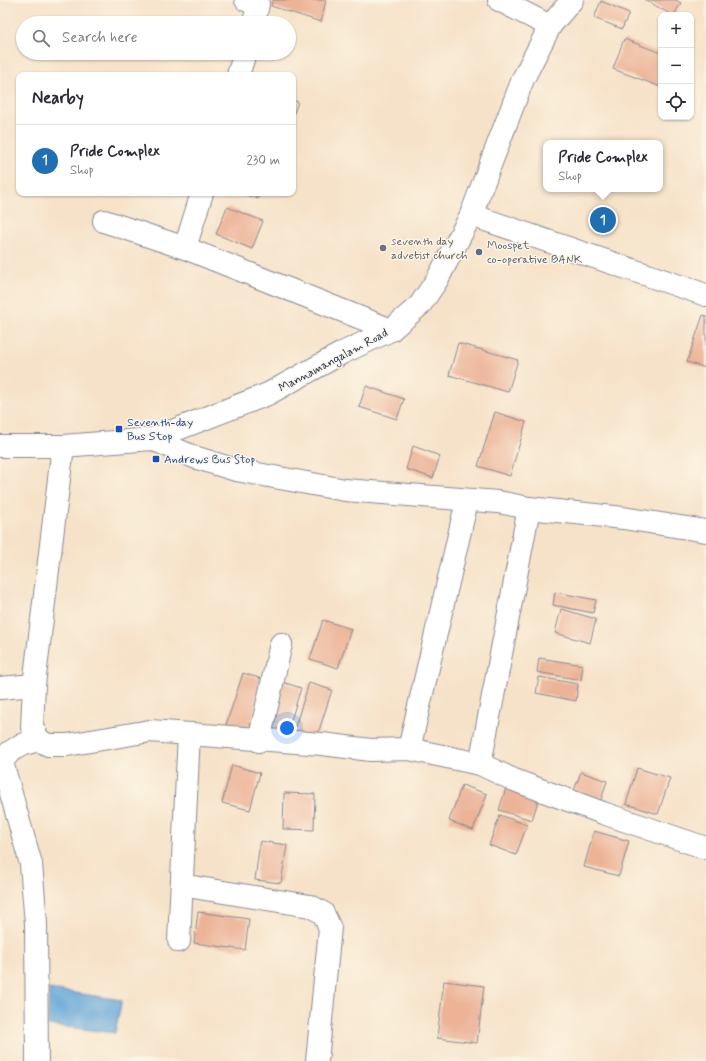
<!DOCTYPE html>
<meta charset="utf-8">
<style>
body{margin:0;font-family:Mynerve,sans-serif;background:#f7f7f7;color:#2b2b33}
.controls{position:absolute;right:12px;top:12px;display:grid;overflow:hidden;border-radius:8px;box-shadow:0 1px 3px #0004}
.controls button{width:36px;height:36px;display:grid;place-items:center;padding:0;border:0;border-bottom:1px solid #e1e1e2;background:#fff;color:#2b2b33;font:20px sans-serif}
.you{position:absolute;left:287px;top:728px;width:14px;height:14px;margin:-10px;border:3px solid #fff;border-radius:50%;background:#1a73e8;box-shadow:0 0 0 6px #1a73e833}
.badge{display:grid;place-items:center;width:26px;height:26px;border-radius:50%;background:#1f6fb2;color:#fff;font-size:13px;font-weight:700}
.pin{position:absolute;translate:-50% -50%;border:2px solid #fff;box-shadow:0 1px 4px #0006}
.popup{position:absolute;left:543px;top:140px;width:120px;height:52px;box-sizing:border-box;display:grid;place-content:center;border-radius:8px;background:#fff;filter:drop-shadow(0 1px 3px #0005);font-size:13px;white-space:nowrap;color:#7c7c81}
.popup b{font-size:15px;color:#2b2b33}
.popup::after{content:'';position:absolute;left:50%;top:100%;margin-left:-8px;border:8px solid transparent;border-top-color:#fff}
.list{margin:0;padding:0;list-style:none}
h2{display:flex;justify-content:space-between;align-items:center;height:52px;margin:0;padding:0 16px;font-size:17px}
h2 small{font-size:13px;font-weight:400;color:#7c7c81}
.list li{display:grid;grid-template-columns:26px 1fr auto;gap:12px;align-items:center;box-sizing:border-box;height:72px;padding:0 16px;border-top:1px solid #e1e1e2}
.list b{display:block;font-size:15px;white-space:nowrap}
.list p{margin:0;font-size:13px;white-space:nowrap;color:#7c7c81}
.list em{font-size:13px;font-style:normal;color:#7c7c81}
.icon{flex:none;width:22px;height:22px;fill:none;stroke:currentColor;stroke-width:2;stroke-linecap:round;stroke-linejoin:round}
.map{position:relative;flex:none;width:706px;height:1061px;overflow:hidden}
.search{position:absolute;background:#fff;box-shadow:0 1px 3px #0004;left:16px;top:16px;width:280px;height:44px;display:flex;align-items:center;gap:10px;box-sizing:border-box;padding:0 14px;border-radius:22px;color:#7c7c81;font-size:15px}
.panel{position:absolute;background:#fff;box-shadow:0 1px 3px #0004;left:16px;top:72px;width:280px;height:124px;border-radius:8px}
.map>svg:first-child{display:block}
</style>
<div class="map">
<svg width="706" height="1061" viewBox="0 0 706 1061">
<rect width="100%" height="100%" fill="#fcf5e5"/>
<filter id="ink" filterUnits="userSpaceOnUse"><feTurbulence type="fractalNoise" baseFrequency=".025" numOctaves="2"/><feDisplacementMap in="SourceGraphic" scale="8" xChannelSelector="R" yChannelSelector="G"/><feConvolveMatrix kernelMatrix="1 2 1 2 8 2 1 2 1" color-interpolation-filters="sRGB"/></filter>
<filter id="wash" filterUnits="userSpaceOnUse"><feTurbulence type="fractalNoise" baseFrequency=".012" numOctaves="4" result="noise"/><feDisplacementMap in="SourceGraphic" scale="16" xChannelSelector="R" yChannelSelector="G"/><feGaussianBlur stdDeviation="0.9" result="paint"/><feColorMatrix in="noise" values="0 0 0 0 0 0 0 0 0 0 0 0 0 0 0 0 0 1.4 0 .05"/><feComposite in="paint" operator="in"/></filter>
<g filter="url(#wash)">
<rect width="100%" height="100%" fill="#f6e2c8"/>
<path fill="#65a7d9" stroke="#406b9c" d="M49,989L122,1000L115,1033L48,1025Z"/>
<g id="blocks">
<path fill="#ecb397" d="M273,0H326L321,22L271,6Z
M645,0H676L681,3L674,15H672Z
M601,1L629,13L622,29L594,18Z
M624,39L661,53V87L613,69Z
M293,100L298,102L293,116Z
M240,193H260L258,199Z
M227,207L263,221L252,249L216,234Z
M703,315L706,316V368L687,362Z
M458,343L518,360L508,392L449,375Z
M366,386L404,399L397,419L359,407Z
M495,412L526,422L510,476L478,466Z
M413,446L440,456L433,478L406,469Z
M555,592L596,600L593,613L553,605Z
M561,609L596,619L590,643L555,633Z
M323,620L351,629L338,668L310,659Z
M539,658L583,665L581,680L537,672Z
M243,673L265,680L247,736L225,728Z
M539,677L578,684L576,701L536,693Z
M279,681L301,688L285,740L263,733Z
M309,683L332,690L316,740L293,733Z
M232,765L260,773L250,810L222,803Z
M637,768L670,778L658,814L626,804Z
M581,772L607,781L600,803L573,793Z
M462,785L487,794L473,830L449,821Z
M507,785L540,795L532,820L499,810Z
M284,793L315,794L314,830L283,829Z
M500,815L527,825L516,855L489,845Z
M594,831L629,841L619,876L584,867Z
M260,841L287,845L281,883L255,880Z
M198,912L249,919L245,950L194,943Z
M444,981L484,986L477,1043L437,1038Z"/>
</g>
</g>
<g filter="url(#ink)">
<use href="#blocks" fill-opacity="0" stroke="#888893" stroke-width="1"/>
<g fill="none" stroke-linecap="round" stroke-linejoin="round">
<defs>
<path id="minor" d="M246,0L258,4L254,23
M499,0L550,26
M238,75L245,53
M202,193L185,248L391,330
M471,215L706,295
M104,221L185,248
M152,439L194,457L236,470L345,490L498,502L529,508L623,518L706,531
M34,685L32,727L39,740L48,745H67L150,731L322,744L371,750L409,749L480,764L514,780L603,813L706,848
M0,688L34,685L63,446
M259,741L281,644
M409,749L467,501
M2,762L31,864L36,924L37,1061
M0,763L10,752L21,745L39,740
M480,764L529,508
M193,887L310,906L323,913L330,928L317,1061
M179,941L189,734"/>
<path id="major" d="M0,446H63L152,439L268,394L342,353L391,330L420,305L437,280L471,215L523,79L550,26L572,0"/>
</defs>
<use href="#minor" stroke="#888893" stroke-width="24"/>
<use href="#major" stroke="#888893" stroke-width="24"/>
<use href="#minor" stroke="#fff" stroke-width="22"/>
<use href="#major" stroke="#fff" stroke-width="22"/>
</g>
</g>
<circle fill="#6b7280" stroke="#fcf5e5" stroke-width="1.5" cx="383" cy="248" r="4"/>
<circle fill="#5c6f8a" stroke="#fcf5e5" stroke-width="1.5" cx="479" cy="252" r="4"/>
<g fill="#1a4fb4" stroke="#fcf5e5" stroke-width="1.5">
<rect x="115" y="425" width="8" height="8" rx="2"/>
<rect x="152" y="455" width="8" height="8" rx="2"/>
</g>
<g text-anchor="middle" stroke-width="3" stroke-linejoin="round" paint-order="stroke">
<g font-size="12" fill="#5b616d" stroke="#fcf5e5" text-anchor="start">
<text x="391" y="245">seventh day<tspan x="391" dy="14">advetist church</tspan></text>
</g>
<g font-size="12" fill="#4e5e75" stroke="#fcf5e5" text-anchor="start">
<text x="487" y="249">Moospet<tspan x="487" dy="14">co-operative BANK</tspan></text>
</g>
<g font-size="12" fill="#1b2f5e" stroke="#fcf5e5">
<text transform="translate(333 360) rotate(-28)" y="4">Mannamangalam Road</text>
</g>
<g font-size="12" fill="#164399" stroke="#fcf5e5" text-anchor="start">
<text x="127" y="426">Seventh-day<tspan x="127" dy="14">Bus Stop</tspan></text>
<text x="164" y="463">Andrews Bus Stop</text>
</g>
</g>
</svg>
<div class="controls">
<button>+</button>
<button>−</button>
<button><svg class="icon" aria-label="locate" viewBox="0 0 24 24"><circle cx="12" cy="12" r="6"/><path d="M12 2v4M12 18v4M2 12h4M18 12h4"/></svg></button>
</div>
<div class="you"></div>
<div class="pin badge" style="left:603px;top:220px">1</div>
<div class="popup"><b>Pride Complex</b>Shop</div>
<div class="search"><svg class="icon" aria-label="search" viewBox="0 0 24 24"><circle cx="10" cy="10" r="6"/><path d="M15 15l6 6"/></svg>Search here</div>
<section class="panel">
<h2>Nearby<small></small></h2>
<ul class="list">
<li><span class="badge">1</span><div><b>Pride Complex</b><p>Shop</p></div><em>230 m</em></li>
</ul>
</section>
</div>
